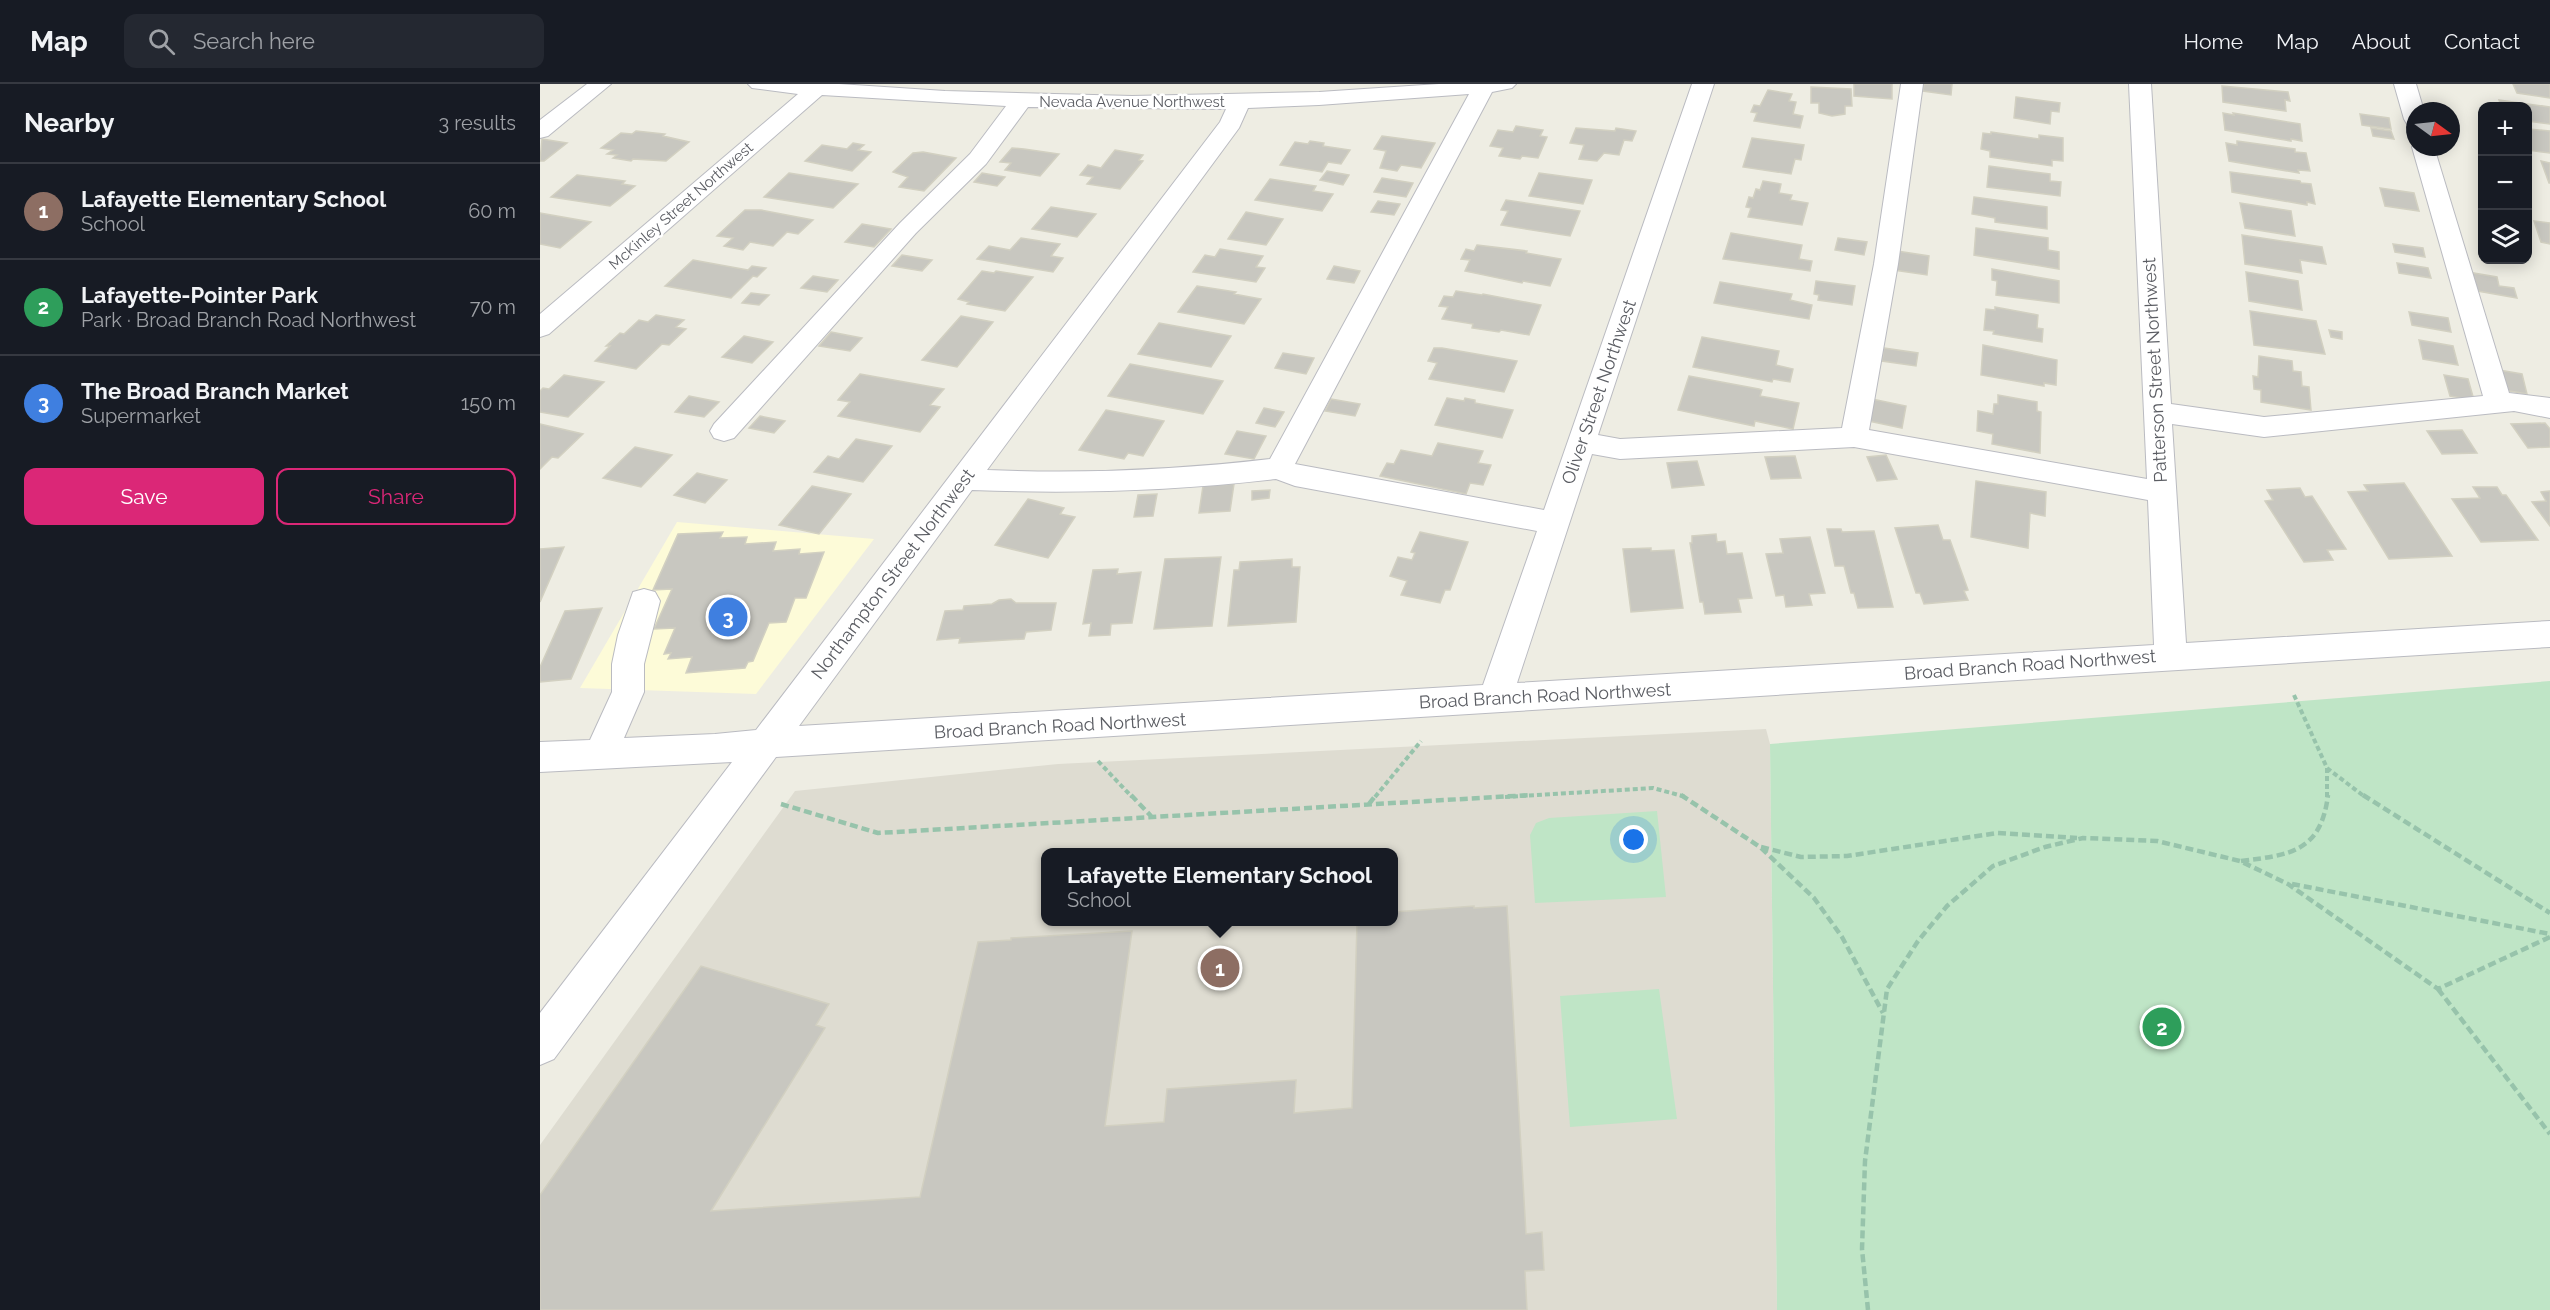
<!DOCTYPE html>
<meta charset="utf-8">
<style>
body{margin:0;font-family:Raleway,sans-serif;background:#242831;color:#f1f3f6}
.controls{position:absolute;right:18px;top:18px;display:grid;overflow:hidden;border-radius:12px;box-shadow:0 3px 15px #0003}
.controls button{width:54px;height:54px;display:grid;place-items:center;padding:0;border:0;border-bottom:2px solid #363941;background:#171b24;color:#f1f3f6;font:30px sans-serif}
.compass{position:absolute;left:1866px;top:18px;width:54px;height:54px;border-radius:50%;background:#171b24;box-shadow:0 3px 15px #0003;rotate:105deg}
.you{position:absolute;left:1094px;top:756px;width:21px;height:21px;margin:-15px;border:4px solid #fff;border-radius:50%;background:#1a73e8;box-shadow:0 0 0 9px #1a73e833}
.badge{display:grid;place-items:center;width:39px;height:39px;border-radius:50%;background:#db2777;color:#fff;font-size:20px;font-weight:700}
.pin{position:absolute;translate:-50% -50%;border:3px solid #fff;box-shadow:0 2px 6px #0006}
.popup{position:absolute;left:501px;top:764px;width:357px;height:78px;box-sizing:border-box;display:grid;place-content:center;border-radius:12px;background:#171b24;filter:drop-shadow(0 2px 4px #0005);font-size:20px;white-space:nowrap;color:#9ea1a6}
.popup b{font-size:22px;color:#f1f3f6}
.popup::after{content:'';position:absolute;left:50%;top:100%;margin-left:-12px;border:12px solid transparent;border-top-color:#171b24}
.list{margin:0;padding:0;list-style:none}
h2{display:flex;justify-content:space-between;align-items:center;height:78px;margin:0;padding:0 24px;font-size:26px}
h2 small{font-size:20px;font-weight:400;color:#9ea1a6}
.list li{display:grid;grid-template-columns:39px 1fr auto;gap:18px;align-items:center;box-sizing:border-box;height:96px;padding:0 24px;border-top:2px solid #363941}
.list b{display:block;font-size:22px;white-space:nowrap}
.list p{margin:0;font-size:20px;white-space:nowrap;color:#9ea1a6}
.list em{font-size:20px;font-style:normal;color:#9ea1a6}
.actions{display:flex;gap:12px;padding:18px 24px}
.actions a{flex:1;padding:14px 0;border:2px solid #db2777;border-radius:12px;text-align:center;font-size:21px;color:#db2777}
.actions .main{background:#db2777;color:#fff}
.icon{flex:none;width:33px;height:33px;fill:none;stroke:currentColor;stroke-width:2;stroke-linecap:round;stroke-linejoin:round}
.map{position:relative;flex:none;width:2010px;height:1226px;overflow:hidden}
header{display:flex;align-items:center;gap:36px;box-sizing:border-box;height:84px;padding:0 30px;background:#171b24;border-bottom:2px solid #363941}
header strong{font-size:28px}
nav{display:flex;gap:33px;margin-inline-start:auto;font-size:21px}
.search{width:420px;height:54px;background:#242831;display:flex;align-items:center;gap:15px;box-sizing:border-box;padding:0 21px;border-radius:12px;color:#9ea1a6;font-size:22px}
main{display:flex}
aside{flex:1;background:#171b24}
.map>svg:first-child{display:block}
</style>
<header>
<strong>Map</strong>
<div class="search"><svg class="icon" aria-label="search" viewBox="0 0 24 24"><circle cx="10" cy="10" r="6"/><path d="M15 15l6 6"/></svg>Search here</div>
<nav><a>Home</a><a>Map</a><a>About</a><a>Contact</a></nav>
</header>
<main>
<aside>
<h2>Nearby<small>3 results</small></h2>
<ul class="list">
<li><span class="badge" style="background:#8d6e63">1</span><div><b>Lafayette Elementary School</b><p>School</p></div><em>60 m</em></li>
<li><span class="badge" style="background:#2e9e5b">2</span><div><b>Lafayette-Pointer Park</b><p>Park · Broad Branch Road Northwest</p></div><em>70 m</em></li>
<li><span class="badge" style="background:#3f7fe0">3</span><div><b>The Broad Branch Market</b><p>Supermarket</p></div><em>150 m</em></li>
</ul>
<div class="actions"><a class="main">Save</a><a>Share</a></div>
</aside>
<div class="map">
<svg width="2010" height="1226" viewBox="0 0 2010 1226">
<rect width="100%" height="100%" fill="#eeede3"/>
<path fill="#fdfbd8" d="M137,438L334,455L216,610L40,604Z"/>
<path fill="#dedcd1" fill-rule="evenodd" d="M1226,645L1230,660L1237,1226H0V1061L255,707L518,680ZM506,768H854V838H506Z"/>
<path fill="#bfe5c6" d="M2010,597V1226H1237L1230,660Z
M1117,727L1126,813L995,819L990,751L996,739L1009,734Z
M1119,905L1137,1035L1030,1043L1020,912Z"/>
<path fill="#c8c7c0" stroke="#d2d0c1" stroke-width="1.5" d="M1314,0H1352V15L1314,12Z
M1384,0H1412L1411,11L1383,7Z
M1973,0H2010V14L1977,9Z
M1682,2L1748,8L1750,17L1745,16L1746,27L1683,18Z
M1271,3L1311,5L1312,22H1305V30L1292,32L1279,29V19H1271Z
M1228,6L1252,10L1249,17L1256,18L1253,30L1263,32L1260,44L1214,37L1217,29L1211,28L1214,21L1220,22Z
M1476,13L1520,19L1519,28L1511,27L1510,40L1474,34Z
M1959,16L2010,23V40L1988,37V22H1961Z
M1683,29L1694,31L1693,29L1760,40L1762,57L1751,55V57L1685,46Z
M1820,30L1849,34L1851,45L1822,41Z
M976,42L1003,46L1000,52L1007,53L998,74L982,72L980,75L959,72L963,64L950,62L958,46L973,48Z
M1036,44L1075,47L1076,44L1096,47L1092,57L1084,56L1079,71L1064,69L1057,77L1039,75L1044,61L1030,59Z
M1831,44L1851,47L1854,55L1833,52Z
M1988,45L2010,47V69L1988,66Z
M96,47L125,50L123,52L149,58L126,77L93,75L91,77L73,74L77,71L67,70L73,66L61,64L81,49L92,50Z
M1451,48L1499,55V51L1523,54V77L1512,76V82L1450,73V67L1441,65L1443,49L1451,50Z
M842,52L895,59L881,84L861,81L857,87L840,84L846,67L834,65Z
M1212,54L1264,61L1261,76L1255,75L1251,90L1203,83Z
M2,55L27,59L4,77H0Z
M770,57L784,59L783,62L810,66L801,80L788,78L782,88L740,81L755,58L768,60Z
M1697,57L1755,65V68L1766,69L1770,87L1758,86L1759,89L1689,77L1686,59L1697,61Z
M313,59L324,61L318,66L331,68L312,87L265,77L282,61L307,65Z
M472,64L484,65L519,70L500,92L465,86L471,79L460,78Z
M575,66L603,71L599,76L603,77L580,105L547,100L553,93L540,91L548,81L561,84Z
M383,68L416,74L384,107L359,103L368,93L353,88L373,69Z
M2001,77L2010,79V99H2009Z
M1449,82L1510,90V97L1521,98L1520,112L1447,103Z
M787,87L809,91L803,101L780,96Z
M1690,88L1760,97L1761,99L1771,100L1775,120L1767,118V121L1692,108Z
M249,89L318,100L293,124L224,113Z
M442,89L465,93L457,102L434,98Z
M999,89L1052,96L1043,120L989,112Z
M37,91L85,97L82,100L95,102L70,122L11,113Z
M842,94L873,99L866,113L834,108Z
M730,95L776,102L773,107L793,110L782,127L715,116Z
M1223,97L1241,100L1239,109L1252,111L1250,116L1268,119L1262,141L1208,133L1211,124L1206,123L1209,113L1213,114L1216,105L1220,106Z
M1840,104L1874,109L1879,127L1845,122Z
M1434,113L1507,123V145L1455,138V134L1432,130Z
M966,116L1040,127L1030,152L961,141L968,127L961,126Z
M838,117L860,120L854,131L831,128Z
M1700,119L1751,127L1755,152L1705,144Z
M511,123L556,130L537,153L492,145Z
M205,126H221L273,136L258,150L247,148L233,162L210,158L203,166L184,162L193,154L177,152Z
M706,128L743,135L726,161L688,155Z
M0,129L51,138L20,164L0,160Z
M1994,137L2010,139V160L2001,158Z
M322,140L351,145L334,163L305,158Z
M1436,144L1508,154V166L1519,168V185L1434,171Z
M1191,149L1262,161L1259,175L1272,177L1270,187L1183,175Z
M1702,151L1782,163L1786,180L1760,176L1762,189L1705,180Z
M481,154L520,160L511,172L523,174L513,188L437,175L449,162L470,166Z
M1298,154L1327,158L1324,171L1295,166Z
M1853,160L1883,164L1885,173L1855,168Z
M937,161L987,167L986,169L1021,175L1010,202L983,197L982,199L925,187L930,176L921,175L926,165L934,167Z
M680,165L723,172L716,183L725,184L716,198L653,188L665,171L675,173Z
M1357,167L1389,172L1387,191L1354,186Z
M362,171L392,176L382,187L352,182Z
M153,176L208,186L212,182L226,184L217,193L213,192L191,214L125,202Z
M1857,179L1888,184L1891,194L1859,189Z
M794,182L820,187L814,199L787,195Z
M1452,185L1519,197V219L1456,211L1457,197L1452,196Z
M442,187L454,189L456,187L493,193L465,227L427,220L429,218L418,215Z
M1706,188L1758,197L1762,226L1709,217Z
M1928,188L1957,193L1959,202L1974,204L1977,214L1932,206Z
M273,192L298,196L287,208L261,204Z
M1276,197L1315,202L1312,221L1278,216L1279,211L1274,210Z
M1180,198L1252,210L1250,216L1272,221L1269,235L1174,219Z
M657,202L696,208L694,210L721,215L704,240L638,228Z
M916,207L942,211L943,210L1001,221L989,251L961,246L959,248L932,244L933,240L902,235L908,223L899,222L904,212L913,213Z
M211,209L229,211L219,221L202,219Z
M1455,223L1498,231L1497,244L1503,245L1502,258L1453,250L1454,247L1444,246L1446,225L1455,226Z
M1710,227L1776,237L1785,270L1714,261Z
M1869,228L1908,234L1911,248L1872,241Z
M116,231L144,236L136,243L146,245L129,261L122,260L96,285L55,277L70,262H66L80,249L84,250L99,236L108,238Z
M421,232L453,238L417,283L382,276Z
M619,239L691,252L671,283L598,270Z
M1789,246L1802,248V255L1791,253Z
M291,248L322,254L310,267L279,262Z
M204,252L233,258L212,279L182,273Z
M1162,253L1239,267L1236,281L1253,285L1250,298L1233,295L1232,298L1153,283Z
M1879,256L1913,262L1918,281L1883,275Z
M1443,261L1517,276L1516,301L1504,299V302L1441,291Z
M894,264H902L977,277L964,308L889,295L897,279L888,277Z
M1344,264L1378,269L1376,282L1342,277Z
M743,269L774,274L766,290L735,284Z
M1719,272L1752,277L1753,287L1761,288L1762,302L1769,303L1771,326L1721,318V306L1714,305L1713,292L1718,293Z
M590,280L683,297L663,330L568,312Z
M1959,286L1982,290L1987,310L1964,306Z
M320,290L404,305L390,321L400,323L380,348L298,332L310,318L298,316Z
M24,291L64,298L28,333L0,328V307L3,304L9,305Z
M1904,291L1928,295L1934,316L1910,312Z
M1149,292L1219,305L1222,306L1220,312L1259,319L1253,345L1215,337L1214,342L1138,326Z
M1458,311L1497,318V327L1501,328L1500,369L1452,360L1453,350L1437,347L1438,327L1453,330L1454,320H1458Z
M149,312L179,318L164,333L135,328Z
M907,314L924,317L925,314L935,316V319L973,326L962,354L895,341Z
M791,315L820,320L815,332L785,327Z
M1332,315L1366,322L1362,344L1328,337Z
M724,324L744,328L735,343L716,339Z
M566,326L624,337L603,372L588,369L584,375L539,366Z
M220,332L245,337L234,349L209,344Z
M2005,339L2010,345V363L1988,364L1971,340Z
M0,340L43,350L18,374L12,373L0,385Z
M1922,346L1937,369L1902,370L1887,347Z
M697,347L726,352L714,375L685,370Z
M316,355L352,362L323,398L274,388L288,372L299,375Z
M898,359L943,367L938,379L951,381L943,401L930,399L926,410L840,392L847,379L854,380L861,366L892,372Z
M95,363L132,371L101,403L63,394Z
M1346,371L1357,395L1337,397L1327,373Z
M1255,372L1261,394L1231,395L1225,373Z
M1157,377L1164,401L1132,404L1127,379Z
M157,389L187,396L165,419L134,411Z
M1436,397L1506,408L1505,432L1490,429L1488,464L1431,453Z
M1864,399L1912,472L1849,475L1808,408L1828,407L1824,401Z
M694,400L690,427L659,429L663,402Z
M272,402L311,410L279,450L239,441Z
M1933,403H1957L1962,411H1966L1998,456L1941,458L1912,415L1940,414Z
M1760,404L1765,413L1772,412L1806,465L1787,466L1793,476L1764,478L1725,417L1733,416L1727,406Z
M730,406L729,414L712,416V407Z
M2010,407V442L1992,418L2006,417L2001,408Z
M617,410L613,432L594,433L598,411Z
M488,415L524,424L520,430L535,433L508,474L455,461Z
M1398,441L1403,456H1410L1428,506L1424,507L1428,516L1384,520L1380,509H1376L1355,444Z
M1287,445H1301L1302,448L1334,447L1353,523L1318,524L1314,509H1311L1304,482H1295Z
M183,448L180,454L207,453L205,460L236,458L233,467L260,465L259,470L284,468L266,514H255L246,538L229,539L213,577L208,578L205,584L146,589L152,573L128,575L131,569L124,570L135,544L114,545L132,505L113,506L138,450Z
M880,448L928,458L910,506H905L900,519L861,511L867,497L850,492L858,473L872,476L875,469L871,468Z
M1176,450L1177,458L1185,457L1187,470L1202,469L1212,514L1198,515L1201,528L1165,530L1163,518H1160L1150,459H1152V452Z
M1270,453L1285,509L1269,510L1272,521L1246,523L1244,511L1236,512L1226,470L1243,469L1240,455Z
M24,463L0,518V465Z
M1111,464V467L1134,466L1143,524L1091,528L1083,465Z
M681,473L672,542L614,545L625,475Z
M752,475V483H760L756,538L688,542L694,486H699L700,478Z
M578,485L577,490L601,488L592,539L571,540L570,551L549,552L551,539L543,540L553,486Z
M471,515L476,519H516L511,546L486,548L484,555L419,559L420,554L397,556L405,527L423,526L424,522L452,520L459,516Z
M62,524L31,595L0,598V583L25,527Z
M934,822V824L967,822L986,1150L1002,1148L1004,1186L985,1187L987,1226H0V1111L161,882L289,920L276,941L285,944L171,1127L380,1113L438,858L471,856V854L592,847L565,1042L624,1038L627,1005L756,996L754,1029L812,1024L817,838H854V828Z"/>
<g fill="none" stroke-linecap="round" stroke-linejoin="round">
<defs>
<path id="minor" d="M47,0H71L8,52L0,54V36Z
M208,0H299L405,7L592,12L779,8L899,0H976L972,4L952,8L755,380L1004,426L1152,0H1174L1058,351L1080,355L1302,344L1334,180L1361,0H1383L1358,180L1329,346L1607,395L1589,0H1611L1631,320L1724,333L1943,312L1872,63L1875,58V63H1894L1969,309L2010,314V334L1974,327L1724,353L1632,340L1646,559L2010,537V563L236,673L14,975L0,981V929L192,678L0,688V658L50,656L72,608V580L78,551L93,508L104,505L115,508L120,517L104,580V608L84,654L175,650L216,646L680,38L686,25L488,23L446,80L376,149L194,354L184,357L174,354L170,347L174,340L360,139L430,70L466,22L282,11L9,250L0,253V230L258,10L212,4ZM929,10L730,375C636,386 542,390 447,386L699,44L708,24L779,21ZM1314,363L1608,416L1614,561L977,599L1052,370L1080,375ZM736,395L755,402L997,447L943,601L259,642L432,406C534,410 634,407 736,395Z
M1854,0H1876L1884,27H1875V42L1867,40L1864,35Z"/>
</defs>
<use href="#minor" stroke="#babbc1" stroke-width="2"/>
<path stroke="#97c3ab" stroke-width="4" stroke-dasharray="5 3" stroke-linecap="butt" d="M1754,611L1787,684L1825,713
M558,677L592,713
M1787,684V713
M835,713L881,657
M965,713L1113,704L1146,713"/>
<path stroke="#97c3ab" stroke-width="4.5" stroke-dasharray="8 4" stroke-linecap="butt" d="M591,711L611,732
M1141,711L1220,763L1274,814L1302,853L1343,929
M1823,711L2010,829
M241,720L338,749L991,711
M829,720L836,711
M1221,763L1261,773L1307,772L1457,749L1537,754
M1701,777C1750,771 1781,768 1788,711
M1752,800L2010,850
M1898,905L2010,1050
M1328,1226L1322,1165L1325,1077L1347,905L1378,857L1407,822L1453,782L1505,763L1543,754L1617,757L1700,777L1748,800L1898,905L2010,853"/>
<use href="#minor" fill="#fff" fill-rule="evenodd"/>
</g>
<g text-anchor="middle" stroke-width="5" stroke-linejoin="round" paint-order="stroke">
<g font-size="15" fill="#5b5d63" stroke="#fff">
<text x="592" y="23">Nevada Avenue Northwest</text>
<text transform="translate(141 122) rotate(-41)" y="5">McKinley Street Northwest</text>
</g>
<g font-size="18" fill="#5b5d63" stroke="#fff">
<text transform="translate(1615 286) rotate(-93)" y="6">Patterson Street Northwest</text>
<text transform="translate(1059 308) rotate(-71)" y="6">Oliver Street Northwest</text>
<text transform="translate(353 490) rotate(-53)" y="6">Northampton Street Northwest</text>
<text transform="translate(1490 581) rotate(-4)" y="6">Broad Branch Road Northwest</text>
<text transform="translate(1005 612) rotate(-3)" y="6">Broad Branch Road Northwest</text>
<text transform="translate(520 642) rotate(-3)" y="6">Broad Branch Road Northwest</text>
</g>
</g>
</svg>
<div class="controls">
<button>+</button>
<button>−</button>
<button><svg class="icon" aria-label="layers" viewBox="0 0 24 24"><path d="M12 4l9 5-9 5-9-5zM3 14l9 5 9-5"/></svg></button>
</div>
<svg class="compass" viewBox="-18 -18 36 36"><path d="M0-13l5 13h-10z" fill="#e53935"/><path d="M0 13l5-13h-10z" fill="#9ea1a6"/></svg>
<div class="you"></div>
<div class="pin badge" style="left:680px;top:884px;background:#8d6e63">1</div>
<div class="popup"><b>Lafayette Elementary School</b>School</div>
<div class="pin badge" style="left:1622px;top:943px;background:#2e9e5b">2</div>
<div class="pin badge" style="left:188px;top:533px;background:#3f7fe0">3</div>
</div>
</main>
